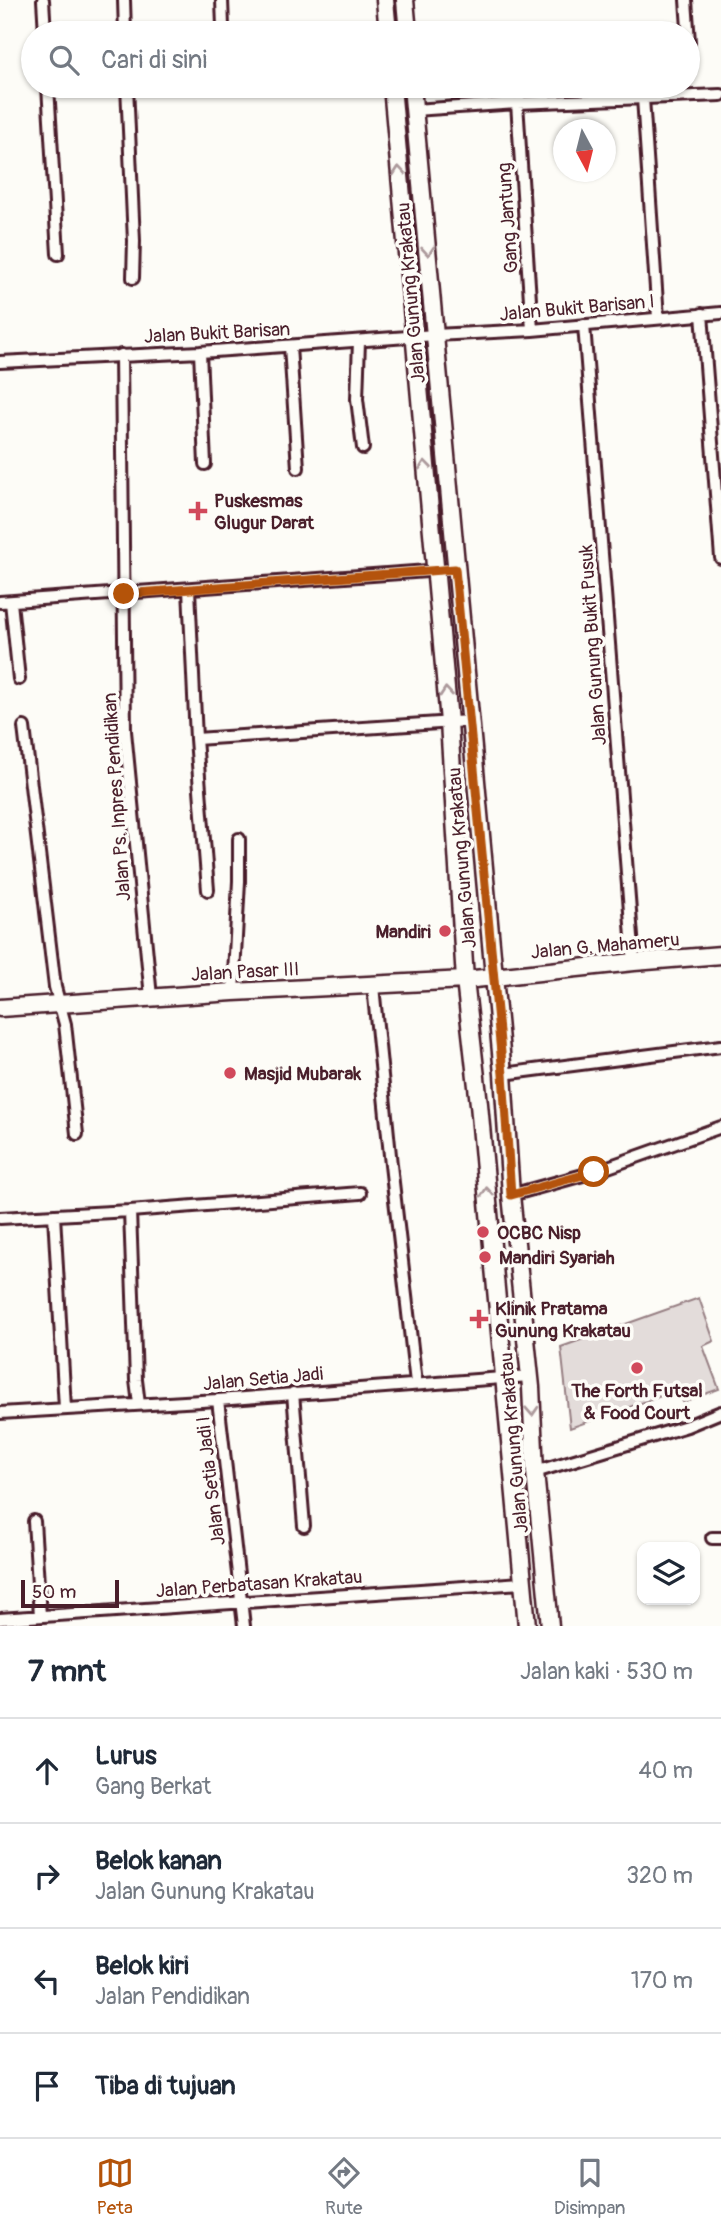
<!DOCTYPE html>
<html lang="id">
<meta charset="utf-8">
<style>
body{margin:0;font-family:Pangolin,sans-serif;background:#f2f2f3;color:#1f2937}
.controls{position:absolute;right:21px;bottom:21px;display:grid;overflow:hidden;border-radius:14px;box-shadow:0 2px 5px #0004}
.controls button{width:63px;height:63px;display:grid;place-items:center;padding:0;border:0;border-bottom:2px solid #e0e1e3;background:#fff;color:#1f2937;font:35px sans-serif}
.compass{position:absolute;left:553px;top:119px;width:63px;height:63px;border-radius:50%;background:#fff;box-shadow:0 2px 5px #0004;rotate:173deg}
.scale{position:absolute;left:21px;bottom:18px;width:98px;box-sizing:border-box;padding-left:7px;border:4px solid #4a1f2b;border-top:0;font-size:19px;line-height:24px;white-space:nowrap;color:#4a1f2b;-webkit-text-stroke:5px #fdfcf7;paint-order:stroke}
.stop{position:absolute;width:21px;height:21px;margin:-16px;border:5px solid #b45309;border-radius:50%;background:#fff}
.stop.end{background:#b45309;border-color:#fff;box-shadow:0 2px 7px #0008}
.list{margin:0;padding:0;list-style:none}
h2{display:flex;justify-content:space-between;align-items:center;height:91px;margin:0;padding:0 28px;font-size:30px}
h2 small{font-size:23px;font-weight:400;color:#747a83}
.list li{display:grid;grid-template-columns:46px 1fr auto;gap:21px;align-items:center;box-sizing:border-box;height:105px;padding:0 28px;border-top:2px solid #e0e1e3}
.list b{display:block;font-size:26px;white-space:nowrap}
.list p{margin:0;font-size:23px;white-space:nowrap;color:#747a83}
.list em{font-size:23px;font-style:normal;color:#747a83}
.icon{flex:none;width:38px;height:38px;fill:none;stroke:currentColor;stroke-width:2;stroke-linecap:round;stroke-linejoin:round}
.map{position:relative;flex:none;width:721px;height:1626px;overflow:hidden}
.search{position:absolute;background:#fff;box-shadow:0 2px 5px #0004;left:21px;right:21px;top:21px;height:77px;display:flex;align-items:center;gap:18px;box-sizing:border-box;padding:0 24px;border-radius:38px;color:#747a83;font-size:26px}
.sheet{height:511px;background:#fff}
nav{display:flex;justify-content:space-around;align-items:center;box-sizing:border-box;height:98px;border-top:2px solid #e0e1e3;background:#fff;font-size:19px;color:#747a83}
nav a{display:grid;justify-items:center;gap:4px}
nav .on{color:#b45309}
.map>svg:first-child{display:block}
</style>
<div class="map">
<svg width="721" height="1626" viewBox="0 0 721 1626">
<rect width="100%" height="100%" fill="#fdfcf7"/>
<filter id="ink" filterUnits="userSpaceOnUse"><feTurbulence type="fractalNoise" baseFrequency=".0143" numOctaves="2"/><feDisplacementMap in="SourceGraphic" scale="14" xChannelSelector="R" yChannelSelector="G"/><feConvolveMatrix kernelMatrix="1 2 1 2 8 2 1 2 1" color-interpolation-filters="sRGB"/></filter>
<g filter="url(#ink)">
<path fill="#e3dcda" stroke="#967e82" stroke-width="2" d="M699,1298L714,1341L703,1346L719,1389L683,1402L678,1390L570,1428L561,1347Z"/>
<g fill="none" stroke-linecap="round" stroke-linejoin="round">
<defs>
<path id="street" d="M43,0L45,33
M124,0L125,33
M222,0L223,27
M686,0L689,42
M48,86L58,254
M127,86L134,241L133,278
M643,98L658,318
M517,103L532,330
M414,110L517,103L721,95
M702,314L721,558
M584,325L634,962
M359,341L357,399L363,448
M290,346L298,468
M200,352L205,464
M121,355L125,731L151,997
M0,362L200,352L435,335L532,330L721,313
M189,589L196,739L208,890
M0,602L455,569
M11,602L19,679
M24,727L55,987L65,1024L77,1134
M196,739L469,721
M373,986L391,1165L416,1383
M233,992L239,881V839
M503,1074L721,1046
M511,1195L594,1172L721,1127
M130,1211L136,1380L139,1404
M54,1215L65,1408
M0,1218L130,1211L360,1193
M293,1393L304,1526
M218,1400L244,1626
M0,1413L218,1400L529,1376
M535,1472L687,1426L721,1412
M34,1521L40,1616
M712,1538H721
M0,1619L522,1583"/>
<path id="secondary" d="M385,0L388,33
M405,0L408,33
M392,86L449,722L465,980L479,1104L527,1626
M412,86L503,1074L511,1195L531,1387L535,1472L550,1626
M0,1008L233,992L465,980L634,962L721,955"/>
</defs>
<use href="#street" stroke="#4a1f2b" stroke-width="16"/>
<use href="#secondary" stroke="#4a1f2b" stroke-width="21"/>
<use href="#street" stroke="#fdfcf7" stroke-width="10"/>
<use href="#secondary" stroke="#fdfcf7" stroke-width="16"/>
</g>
<defs><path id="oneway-chevron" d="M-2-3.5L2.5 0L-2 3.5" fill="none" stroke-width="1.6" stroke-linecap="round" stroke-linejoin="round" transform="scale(1.75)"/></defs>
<g stroke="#ac999b">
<use href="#oneway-chevron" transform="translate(399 171) rotate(-95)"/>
<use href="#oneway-chevron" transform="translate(428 251) rotate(85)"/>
<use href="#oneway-chevron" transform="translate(425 465) rotate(-96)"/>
<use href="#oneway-chevron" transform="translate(446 692) rotate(-95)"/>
<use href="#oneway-chevron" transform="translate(487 1192) rotate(-95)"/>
<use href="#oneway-chevron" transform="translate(532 1411) rotate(87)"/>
</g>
</g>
<g fill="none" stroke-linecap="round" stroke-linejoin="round" filter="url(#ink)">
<path stroke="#b45309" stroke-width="9" d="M124,594L455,569L503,1074L511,1195L594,1172"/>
</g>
<g fill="#d1495b" stroke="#fdfcf7" stroke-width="2.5">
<path d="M194.5 500.5h7v7h7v7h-7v7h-7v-7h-7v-7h7z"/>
<circle cx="445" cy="931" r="7"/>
<circle cx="230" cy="1073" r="7"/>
<circle cx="483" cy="1232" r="7"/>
<circle cx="485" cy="1257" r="7"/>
<path d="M475.5 1308.5h7v7h7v7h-7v7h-7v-7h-7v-7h7z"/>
<circle cx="637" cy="1368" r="7"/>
</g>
<g text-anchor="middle" stroke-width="7" stroke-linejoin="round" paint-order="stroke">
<g font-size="19" fill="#4a1f2b" stroke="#fdfcf7">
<text transform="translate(507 218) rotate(-94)" y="7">Gang Jantung</text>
<text transform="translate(410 293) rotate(-95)" y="7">Jalan Gunung Krakatau</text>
<text transform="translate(577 307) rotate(-5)" y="7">Jalan Bukit Barisan I</text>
<text transform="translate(217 332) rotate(-3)" y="7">Jalan Bukit Barisan</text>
<text transform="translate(592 645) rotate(-94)" y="7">Jalan Gunung Bukit Pusuk</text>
<text transform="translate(116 797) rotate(-94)" y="7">Jalan Ps. Inpres Pendidikan</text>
<text transform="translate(461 858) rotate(-95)" y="7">Jalan Gunung Krakatau</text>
<text transform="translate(605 945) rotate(-5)" y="7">Jalan G. Mahameru</text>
<text transform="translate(245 971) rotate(-3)" y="7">Jalan Pasar III</text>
<text transform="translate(263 1378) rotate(-5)" y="7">Jalan Setia Jadi</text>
<text transform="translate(513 1443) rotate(-95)" y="7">Jalan Gunung Krakatau</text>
<text transform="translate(210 1481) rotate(-97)" y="7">Jalan Setia Jadi I</text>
<text transform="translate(259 1583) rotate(-4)" y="7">Jalan Perbatasan Krakatau</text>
</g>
<g font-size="19" font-weight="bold" fill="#4a1f2b" stroke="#fdfcf7" text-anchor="start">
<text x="214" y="507">Puskesmas<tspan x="214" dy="22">Glugur Darat</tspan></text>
<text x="431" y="938" text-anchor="end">Mandiri</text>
<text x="244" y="1080">Masjid Mubarak</text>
<text x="497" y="1239">OCBC Nisp</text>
<text x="499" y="1264">Mandiri Syariah</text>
<text x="495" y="1315">Klinik Pratama<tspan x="495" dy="22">Gunung Krakatau</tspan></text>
<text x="637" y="1397" text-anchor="middle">The Forth Futsal<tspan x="637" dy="22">&amp; Food Court</tspan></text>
</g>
</g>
</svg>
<div class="controls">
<button><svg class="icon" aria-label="layers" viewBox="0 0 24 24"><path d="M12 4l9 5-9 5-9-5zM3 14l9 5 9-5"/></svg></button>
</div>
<svg class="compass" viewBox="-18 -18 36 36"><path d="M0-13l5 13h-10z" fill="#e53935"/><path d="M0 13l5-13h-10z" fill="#747a83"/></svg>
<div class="scale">50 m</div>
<div class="stop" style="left:594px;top:1172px"></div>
<div class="stop end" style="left:124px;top:594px"></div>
<div class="search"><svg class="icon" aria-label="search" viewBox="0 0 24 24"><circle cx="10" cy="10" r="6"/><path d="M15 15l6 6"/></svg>Cari di sini</div>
</div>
<section class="sheet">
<h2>7 mnt<small>Jalan kaki · 530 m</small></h2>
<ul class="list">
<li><svg class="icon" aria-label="ahead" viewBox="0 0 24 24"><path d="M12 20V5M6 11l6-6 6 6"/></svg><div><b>Lurus</b><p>Gang Berkat</p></div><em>40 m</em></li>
<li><svg class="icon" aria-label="right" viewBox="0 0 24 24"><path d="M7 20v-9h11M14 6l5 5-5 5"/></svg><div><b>Belok kanan</b><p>Jalan Gunung Krakatau</p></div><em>320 m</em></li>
<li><svg class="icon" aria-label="left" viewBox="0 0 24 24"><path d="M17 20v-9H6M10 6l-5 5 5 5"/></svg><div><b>Belok kiri</b><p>Jalan Pendidikan</p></div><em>170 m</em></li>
<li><svg class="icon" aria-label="arrive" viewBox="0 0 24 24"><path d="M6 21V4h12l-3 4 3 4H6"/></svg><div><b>Tiba di tujuan</b></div></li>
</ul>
</section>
<nav>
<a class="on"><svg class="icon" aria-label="map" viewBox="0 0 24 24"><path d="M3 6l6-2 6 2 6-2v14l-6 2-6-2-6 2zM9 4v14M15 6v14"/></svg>Peta</a>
<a><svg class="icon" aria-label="directions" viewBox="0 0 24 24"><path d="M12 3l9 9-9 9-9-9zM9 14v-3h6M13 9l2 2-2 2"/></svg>Rute</a>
<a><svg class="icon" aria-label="saved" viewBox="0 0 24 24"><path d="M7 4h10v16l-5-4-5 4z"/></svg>Disimpan</a>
</nav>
